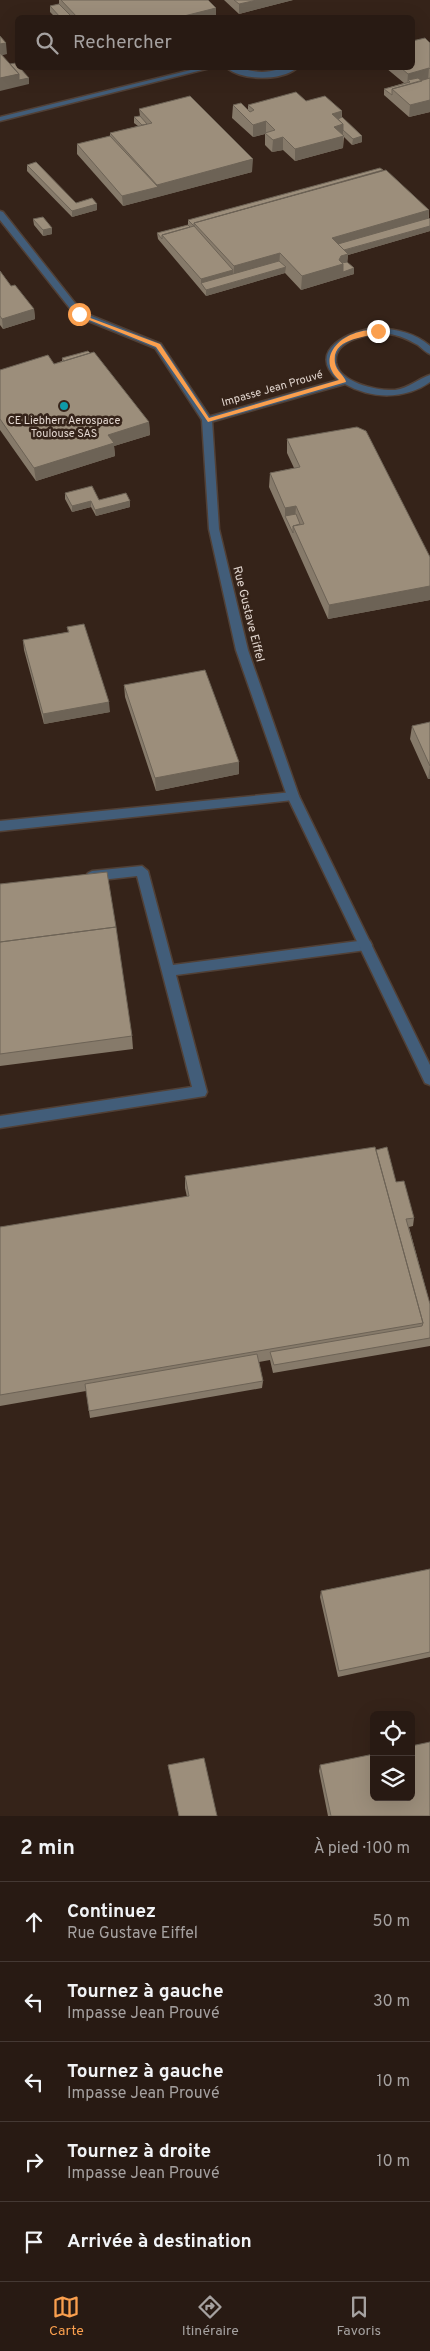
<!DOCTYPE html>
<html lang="fr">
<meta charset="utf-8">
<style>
body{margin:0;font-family:Overpass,sans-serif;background:#342721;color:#f1f3f6}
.controls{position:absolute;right:15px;bottom:15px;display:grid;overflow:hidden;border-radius:8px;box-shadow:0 5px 20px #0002}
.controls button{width:45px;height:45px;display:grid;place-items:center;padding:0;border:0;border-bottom:1px solid #443833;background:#281a13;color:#f1f3f6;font:25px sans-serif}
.stop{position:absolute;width:15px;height:15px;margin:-11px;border:4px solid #fa9f4e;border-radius:50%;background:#fff}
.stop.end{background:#fa9f4e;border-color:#fff;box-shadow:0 1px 5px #0008}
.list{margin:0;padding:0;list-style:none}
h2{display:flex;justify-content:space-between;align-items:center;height:65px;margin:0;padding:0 20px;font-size:21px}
h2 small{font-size:16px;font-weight:400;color:#a5a1a0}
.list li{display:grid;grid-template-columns:32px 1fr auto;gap:15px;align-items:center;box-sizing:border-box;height:80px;padding:0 20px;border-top:1px solid #443833}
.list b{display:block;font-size:19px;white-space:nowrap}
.list p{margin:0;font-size:16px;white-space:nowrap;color:#a5a1a0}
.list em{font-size:16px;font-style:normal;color:#a5a1a0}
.icon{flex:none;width:28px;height:28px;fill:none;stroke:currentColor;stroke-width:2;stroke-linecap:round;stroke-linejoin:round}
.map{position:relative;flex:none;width:430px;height:1816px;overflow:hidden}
.search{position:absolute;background:#281a13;box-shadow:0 5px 20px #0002;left:15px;right:15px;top:15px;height:55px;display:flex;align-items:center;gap:12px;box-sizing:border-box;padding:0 18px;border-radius:8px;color:#a5a1a0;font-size:19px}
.sheet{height:465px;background:#281a13}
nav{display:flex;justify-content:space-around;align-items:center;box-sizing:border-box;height:70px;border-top:1px solid #443833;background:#281a13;font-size:14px;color:#a5a1a0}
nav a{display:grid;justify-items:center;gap:2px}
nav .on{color:#fa9f4e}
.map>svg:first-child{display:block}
</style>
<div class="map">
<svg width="430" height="1816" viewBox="0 0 430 1816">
<rect width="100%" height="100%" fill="#352319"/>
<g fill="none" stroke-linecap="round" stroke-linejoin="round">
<defs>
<path id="service" d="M199,68H210L0,121V117Z
M227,68C238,66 250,72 262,72C274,72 286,66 297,68C281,81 243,81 227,68Z
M377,328C397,329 415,333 430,346V354C425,352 422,348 418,345C409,340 399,335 389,334C373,332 332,339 336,363C340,383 378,391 395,390C409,388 418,379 430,375V382C405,400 371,399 345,384L207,423L202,420L204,418L338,380C305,350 351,330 377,328Z
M293,792L299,796L293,800L0,831V821Z
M142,866L148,871L173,965L366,940L370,941L372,945L370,949L366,950L176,975L207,1092L205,1096L0,1128V1116L192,1087L137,876L92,881L88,879L86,876L88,873L92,871Z"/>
<path id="minor" d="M0,211L3,212L82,312L161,344L212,420L219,529L248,650L299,796L430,1065V1085L425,1083L287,796L236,650L209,529L202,420L155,348L76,316L0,220Z"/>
</defs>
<use href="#service" stroke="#514036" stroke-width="3"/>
<use href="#minor" stroke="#514036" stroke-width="3"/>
<use href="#service" fill="#425d79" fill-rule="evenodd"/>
<use href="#minor" fill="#425d79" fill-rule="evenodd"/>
</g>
<path fill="#867a6a" d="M59,0H208L216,18H56L50,12V6L59,4Z
M224,0H293L239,14Z
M430,43V112L409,117L384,95V89L404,83L386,68H412Z
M306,101L342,111V117L362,136V142L352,145L344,137L343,148L295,161L283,150L272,152L265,145V134L253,137L232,118L233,105L248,110V105Z
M139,109L252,172L123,206L77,154V144L110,136V133L138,126L134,123V117L140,116Z
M27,165L76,203L97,210L72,217L27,171Z
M429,210V218L430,219V231L348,255L347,262L354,268V274L301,290L285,273L206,296L158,239L157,233L188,225V220Z
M33,219L52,228V234L43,236L34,225Z
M0,271L11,286L34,309L35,319L3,329L0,325Z
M62,358L149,422L150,435L114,446L115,456L36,481L0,430V370L54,364L62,361Z
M287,439L430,557V600L328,619L269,487L270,473L294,468L287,453Z
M65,493L99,500L130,507L96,516L91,507L72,512L65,499Z
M67,627L110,712L44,724L24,650L23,640L68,632Z
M124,685L239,762V774L156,791L125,697Z
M430,722V779H428L410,739L412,726Z
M0,884L132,1036L133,1049L0,1066Z
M376,1150L396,1182L414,1218L413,1226L409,1227L430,1304V1346L273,1373L270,1360L259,1362L263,1381L262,1388L90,1418L86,1391L0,1406V1227L187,1197L185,1188V1176Z
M430,1569V1657L338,1677L320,1597L321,1591Z
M168,1765L217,1816H179Z
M320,1765L430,1816H328L319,1771Z"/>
<path fill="#6d6356" d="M257,0H293L239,14V4Z
M216,8V18H176Z
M6,43L7,54L0,56V44Z
M429,68L428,80H408L407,86L408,74Z
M19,74L29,78V84L0,91V78Z
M430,100V112L409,117L410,105Z
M342,111L341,123L332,114Z
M266,121V134L265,133V134L253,137V125Z
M343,124V148L295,161V149L334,127Z
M362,136V142L352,145L353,139Z
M283,137V150L272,152L273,140Z
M253,159L252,172L158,197L157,185Z
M158,187V197L123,206L122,196Z
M97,204V210L72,217V211Z
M429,210L428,223L336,250L332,238Z
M430,226V231L348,255L347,268H354V274L301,290L302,276L338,252Z
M52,228V234L43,236V230Z
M280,253L279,267L233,280L234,266Z
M286,267L285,273L206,296V290Z
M233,270V280L201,283V279Z
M34,309L35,319L3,329L2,319Z
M149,422L150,435L114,446L115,456L36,481L34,468L108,435Z
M91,501V507L72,512V506Z
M130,501V507L96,516L95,510Z
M296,506L295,520L285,516V508Z
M430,586V600L328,619L329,605Z
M109,702L110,712L44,724L43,714Z
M239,762V774L156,791L155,778Z
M430,766V779H428Z"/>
<path fill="#9c8e7b" stroke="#6d6356" d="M61,0H208L216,8L176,18H78Z
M234,0H257L239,4Z
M59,4L73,18H61L50,6Z
M0,36L6,43L0,44Z
M425,38L430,43V69L429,68L408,74L401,68H412V41Z
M0,53L19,74L0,78Z
M16,63L18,65V68H20L29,78L19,80V74L10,64Z
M418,78L422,81L392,89V95L384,89L410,82L408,80Z
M430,78V100L410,105L392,89Z
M296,92L306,101L325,96L342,111L332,114L343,124L334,127L344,136L295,149L283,137L273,140L265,133L275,130L266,121L253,125L233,105L241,103L250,112L254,110L248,105Z
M190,96L253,159L157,185L110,133L152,123L139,109Z
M140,116L147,124L142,125L134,117Z
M342,117L362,136L353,139L343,130V124L338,119Z
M110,136L158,187L122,196L77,144Z
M36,162L76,203L92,198L97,204L72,211L27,165Z
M380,168L383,170L194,223V226L188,220Z
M386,170L429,210L332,238L348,254L341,256L339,260L343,264L302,276L280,253L234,266L194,223Z
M43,217L52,228L43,230L33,219Z
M429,218L430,219V226L344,250L338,244Z
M188,225L190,227L162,235V239L157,233Z
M194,226L233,270L201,279L162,235Z
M279,261L286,267L206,290L201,283Z
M347,262L354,268L343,272V264L342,263Z
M0,271L11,286L15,285L34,309L2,319L0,316Z
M88,351L90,353L64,361L62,358Z
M94,352L149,422L108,435L114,443L34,468L0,419V370L48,355L54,364Z
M357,427L366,431L430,557V586L329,605L293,526L304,524L296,506L285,508L270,473L300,467L287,439Z
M92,486L99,500L126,493L130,501L95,510L91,501L72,506L65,493Z
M296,514L300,524L293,526V533L285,516Z
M84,624L109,702L43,714L23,640L69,632L67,627Z
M205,670L239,762L155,778L124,685Z
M430,722V766L412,726Z
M107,872L116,927L0,942V884Z
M116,927L132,1036L0,1054V942Z
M375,1147L423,1323L0,1395V1227L189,1196L185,1176Z
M387,1147L396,1182L404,1181L414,1218L406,1219L430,1304V1338L274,1365L270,1352L422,1326L423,1323L376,1150Z
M257,1354L263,1381L89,1411L85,1384Z
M430,1569V1652L339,1671L321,1591Z
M430,1742V1816H331L320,1765L374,1754V1797H411V1746Z
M204,1758L217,1816H179L168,1765Z"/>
<path fill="#fa9f4e" d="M77,313L160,344L209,418L339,380C318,361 335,338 359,332C365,330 372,330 378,329L381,331C368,339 331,336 335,363C336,371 345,376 346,382L208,422L156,347L77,315Z"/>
<circle fill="#0f9aa8" stroke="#352319" stroke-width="2" cx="64" cy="406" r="5"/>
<g text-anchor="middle" stroke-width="5" stroke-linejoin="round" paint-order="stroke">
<g font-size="11" fill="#e3d7d0" stroke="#352319">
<text transform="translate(272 388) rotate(-16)" y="4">Impasse Jean Prouvé</text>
</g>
<g font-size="11" fill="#e3d7d0" stroke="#352319">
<text x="64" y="424">CE Liebherr Aerospace<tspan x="64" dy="13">Toulouse SAS</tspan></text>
</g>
<g font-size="12" fill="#e3d7d0" stroke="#352319">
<text transform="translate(249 614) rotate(76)" y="4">Rue Gustave Eiffel</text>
</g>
</g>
</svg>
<div class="controls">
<button><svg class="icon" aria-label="locate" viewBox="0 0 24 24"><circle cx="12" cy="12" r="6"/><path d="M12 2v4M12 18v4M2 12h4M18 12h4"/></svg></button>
<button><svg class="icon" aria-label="layers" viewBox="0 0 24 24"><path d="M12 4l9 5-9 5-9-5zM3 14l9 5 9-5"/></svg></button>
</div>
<div class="stop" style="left:79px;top:314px"></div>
<div class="stop end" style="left:378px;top:331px"></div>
<div class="search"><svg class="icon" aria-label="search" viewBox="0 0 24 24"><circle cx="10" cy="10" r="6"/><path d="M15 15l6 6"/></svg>Rechercher</div>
</div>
<section class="sheet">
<h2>2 min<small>À pied · 100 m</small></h2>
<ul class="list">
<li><svg class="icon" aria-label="ahead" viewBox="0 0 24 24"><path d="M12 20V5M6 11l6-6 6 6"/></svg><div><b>Continuez</b><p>Rue Gustave Eiffel</p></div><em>50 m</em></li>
<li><svg class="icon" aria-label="left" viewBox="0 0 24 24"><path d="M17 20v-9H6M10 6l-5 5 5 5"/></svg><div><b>Tournez à gauche</b><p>Impasse Jean Prouvé</p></div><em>30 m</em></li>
<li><svg class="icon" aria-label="left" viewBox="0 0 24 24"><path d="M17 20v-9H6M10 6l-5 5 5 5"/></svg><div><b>Tournez à gauche</b><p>Impasse Jean Prouvé</p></div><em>10 m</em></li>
<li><svg class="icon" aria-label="right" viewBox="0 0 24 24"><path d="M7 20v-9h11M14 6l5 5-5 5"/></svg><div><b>Tournez à droite</b><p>Impasse Jean Prouvé</p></div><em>10 m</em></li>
<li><svg class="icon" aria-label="arrive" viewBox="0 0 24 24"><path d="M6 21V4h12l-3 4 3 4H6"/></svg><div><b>Arrivée à destination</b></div></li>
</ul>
</section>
<nav>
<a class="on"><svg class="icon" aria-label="map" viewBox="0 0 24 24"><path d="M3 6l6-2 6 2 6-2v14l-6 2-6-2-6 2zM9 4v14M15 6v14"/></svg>Carte</a>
<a><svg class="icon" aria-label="directions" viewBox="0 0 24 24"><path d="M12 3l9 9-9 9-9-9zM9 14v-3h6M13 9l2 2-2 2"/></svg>Itinéraire</a>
<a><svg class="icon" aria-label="saved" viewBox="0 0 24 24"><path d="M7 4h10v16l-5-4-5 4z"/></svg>Favoris</a>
</nav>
